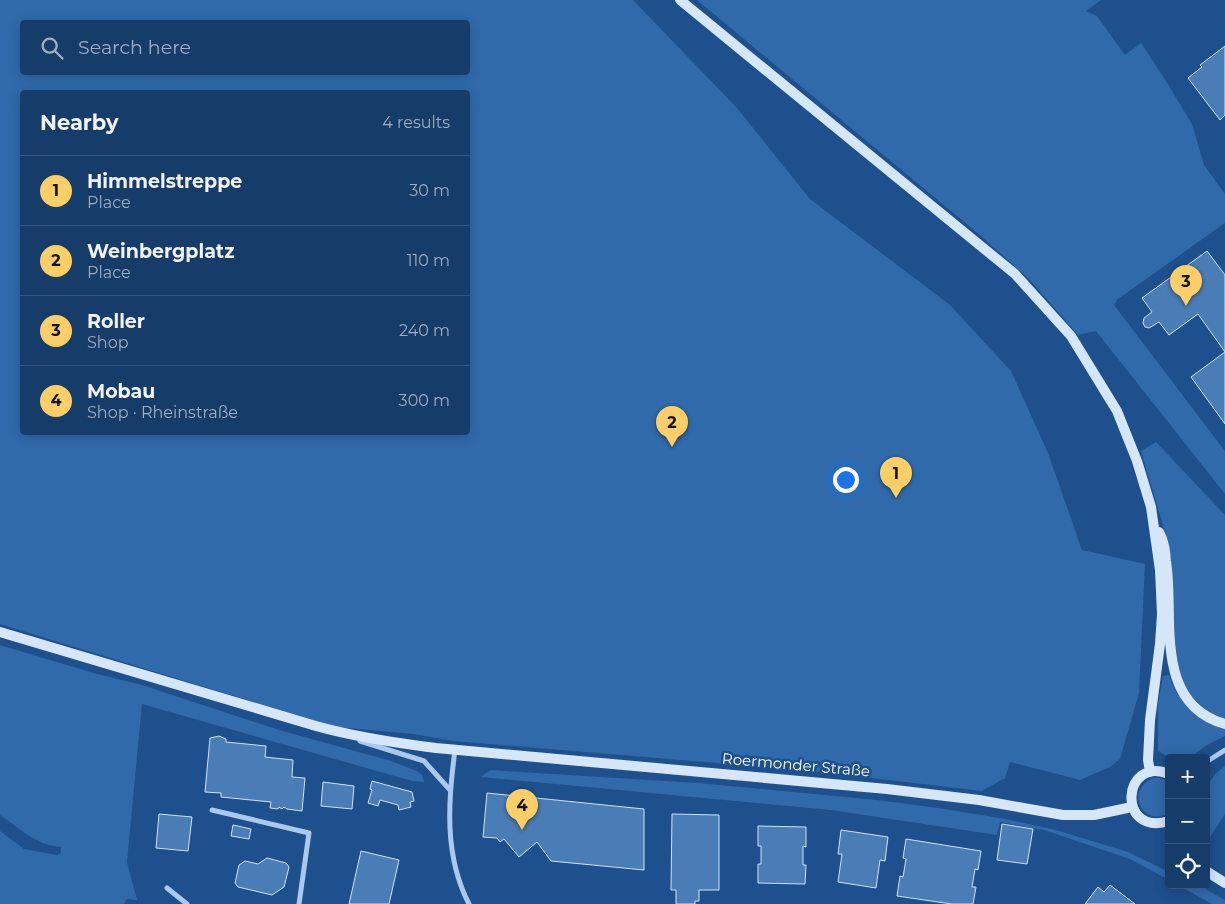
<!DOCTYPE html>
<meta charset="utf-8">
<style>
body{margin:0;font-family:Montserrat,sans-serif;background:#234771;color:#f1f3f6}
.controls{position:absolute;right:15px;bottom:15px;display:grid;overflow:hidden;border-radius:5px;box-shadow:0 2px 12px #0003}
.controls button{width:45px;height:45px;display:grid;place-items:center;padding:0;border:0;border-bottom:1px solid #35567d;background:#163c69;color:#f1f3f6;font:25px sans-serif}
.you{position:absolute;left:845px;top:479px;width:18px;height:18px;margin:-12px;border:4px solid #fff;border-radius:50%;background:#1a73e8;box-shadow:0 0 0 8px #1a73e833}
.badge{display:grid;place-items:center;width:32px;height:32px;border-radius:50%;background:#fcce68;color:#111;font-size:16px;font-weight:700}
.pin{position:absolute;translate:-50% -41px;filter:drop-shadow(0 1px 2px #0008)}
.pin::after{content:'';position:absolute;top:26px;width:18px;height:15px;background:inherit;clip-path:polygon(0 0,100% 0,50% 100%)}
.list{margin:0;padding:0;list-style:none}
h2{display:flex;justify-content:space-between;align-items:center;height:65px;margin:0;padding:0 20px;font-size:21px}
h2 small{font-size:16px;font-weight:400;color:#9eadc0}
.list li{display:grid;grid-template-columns:32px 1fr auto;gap:15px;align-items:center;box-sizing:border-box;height:70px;padding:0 20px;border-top:1px solid #35567d}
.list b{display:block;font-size:19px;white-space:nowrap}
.list p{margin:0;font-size:16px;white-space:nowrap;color:#9eadc0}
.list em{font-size:16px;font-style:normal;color:#9eadc0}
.icon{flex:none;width:28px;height:28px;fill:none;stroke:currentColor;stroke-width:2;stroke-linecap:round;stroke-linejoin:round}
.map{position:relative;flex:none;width:1225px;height:904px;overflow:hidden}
.search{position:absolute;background:#163c69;box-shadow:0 2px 12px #0003;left:20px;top:20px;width:450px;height:55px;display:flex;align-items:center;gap:12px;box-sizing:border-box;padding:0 18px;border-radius:5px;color:#9eadc0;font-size:19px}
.panel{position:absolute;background:#163c69;box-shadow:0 2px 12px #0003;left:20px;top:90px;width:450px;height:345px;border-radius:5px}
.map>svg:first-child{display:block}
</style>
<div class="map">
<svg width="1225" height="904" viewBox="0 0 1225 904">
<rect width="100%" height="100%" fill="#1d508c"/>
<path fill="#306aaa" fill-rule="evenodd" d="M0,0H633L737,108L810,199L950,305L1011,371L1048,453L1082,550L1145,564L1139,693L1120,759L1110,767L1080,780L1010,762L1005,778L982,791L812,771L453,741L414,734L337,727L221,692L0,624ZM22,22H468V72H22ZM22,92H468V432H22Z
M697,0H1101L1086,11L1097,16L1125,55L1141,43L1166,81L1192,124L1204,165L1225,194V223L1118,299L1114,305L1225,451V494L1096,331L1078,335L1030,280L981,236Z
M1156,442L1225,515V719L1207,711L1187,692L1176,666L1172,566L1168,542L1141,451Z
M0,645L97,674L142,685L279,730L391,761L417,771L422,775L424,782L412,781L142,704L127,862L137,900L127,899L124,904H0V831L24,849L57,855L61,853V847C37,846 19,828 0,815Z
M1169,675C1177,701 1199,721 1225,729V736L1207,745L1189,758H1170L1158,751V705L1163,676Z
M1225,766V814L1206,843V787L1216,773Z
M490,770L698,783L877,800L938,808L1006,819L1056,830L1128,852L1169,872V880L1130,859L1044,830L1000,822L997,835L831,810L481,777Z
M1154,778H1159L1169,781V813C1142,828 1124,789 1154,778Z
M1178,885H1198L1225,900V904H1212Z"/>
<path fill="#4a7cb6" stroke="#cfe3f9" d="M1225,46V115L1220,120L1188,78L1202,67L1200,65Z
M1207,251L1225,275V352L1198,314L1169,335L1159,322L1149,328L1145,327L1143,323L1144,318L1152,312L1142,298Z
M1225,352V424L1191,377Z
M219,736L226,739V742L266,746L265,757L293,760L292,777L305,778L302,811L287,809L284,807L282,809L279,807L278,809L270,808L271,802L221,797V793L205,792L210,738Z
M372,781L412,792L414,801L410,802L411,807L399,810L398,805L380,800L378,806L368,803L372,790L370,789Z
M323,782L354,786L352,809L321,806Z
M487,793L644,809V870L551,861L537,842L519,857L504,839L500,842L497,838L483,837Z
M159,814L192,817L188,851L156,848Z
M672,814L719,815V890H699V901H695V904H676V890H671Z
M1002,824L1033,829L1027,864L997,860Z
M233,825L251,829L249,839L231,836Z
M758,826L806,827V847L803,846V865H806L805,884L758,883V864H761V846H758Z
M841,830L888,837L885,861L880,860L876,888L838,882L842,854H838Z
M906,839L981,851L978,870L975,869L972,887H976L973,904H952L897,896L900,876L903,877L906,859L903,858Z
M361,851L399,860L389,904H349Z
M267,858L286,863L289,867L284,887L272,895L238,887L235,883L239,865L245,861L258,864Z
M1110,885L1135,904H1085L1098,887L1104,892Z"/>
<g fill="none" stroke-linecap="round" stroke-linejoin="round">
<path stroke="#aac9ed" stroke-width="5" d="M360,741L424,761L450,790
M455,750C448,801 444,856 469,904
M1206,762L1225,750
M212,810L309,833L299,904
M167,888L187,904"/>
<path stroke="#d6e6f9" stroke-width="10" d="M680,0L1015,274L1071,336L1117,411L1137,461L1151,507L1160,570L1162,614L1160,644L1150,720L1148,760L1150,772
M1159,532C1164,541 1165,550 1166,561C1175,617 1152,703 1225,724
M0,632L316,726C355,737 396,743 436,748L887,789L979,800L1063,815H1094L1132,807
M1169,774C1122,755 1116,837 1169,821
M1206,871L1225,883"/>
</g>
<g text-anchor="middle" stroke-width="5" stroke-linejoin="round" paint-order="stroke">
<g font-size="15" fill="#fff" stroke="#1d508c">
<text transform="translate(796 765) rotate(5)" y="5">Roermonder Straße</text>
</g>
</g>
</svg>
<div class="controls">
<button>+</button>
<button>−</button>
<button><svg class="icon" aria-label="locate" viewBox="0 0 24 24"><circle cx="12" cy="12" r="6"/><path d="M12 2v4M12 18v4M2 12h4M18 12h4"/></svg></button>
</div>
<div class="you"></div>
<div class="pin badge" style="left:896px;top:498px">1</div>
<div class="pin badge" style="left:672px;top:447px">2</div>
<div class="pin badge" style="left:1186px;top:306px">3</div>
<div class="pin badge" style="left:522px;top:830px">4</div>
<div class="search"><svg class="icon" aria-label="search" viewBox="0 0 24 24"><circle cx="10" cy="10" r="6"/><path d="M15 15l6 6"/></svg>Search here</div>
<section class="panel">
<h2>Nearby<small>4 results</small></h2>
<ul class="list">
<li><span class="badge">1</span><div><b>Himmelstreppe</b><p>Place</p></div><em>30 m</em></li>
<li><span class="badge">2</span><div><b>Weinbergplatz</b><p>Place</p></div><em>110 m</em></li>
<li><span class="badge">3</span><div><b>Roller</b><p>Shop</p></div><em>240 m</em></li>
<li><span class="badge">4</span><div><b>Mobau</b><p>Shop · Rheinstraße</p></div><em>300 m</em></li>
</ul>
</section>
</div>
